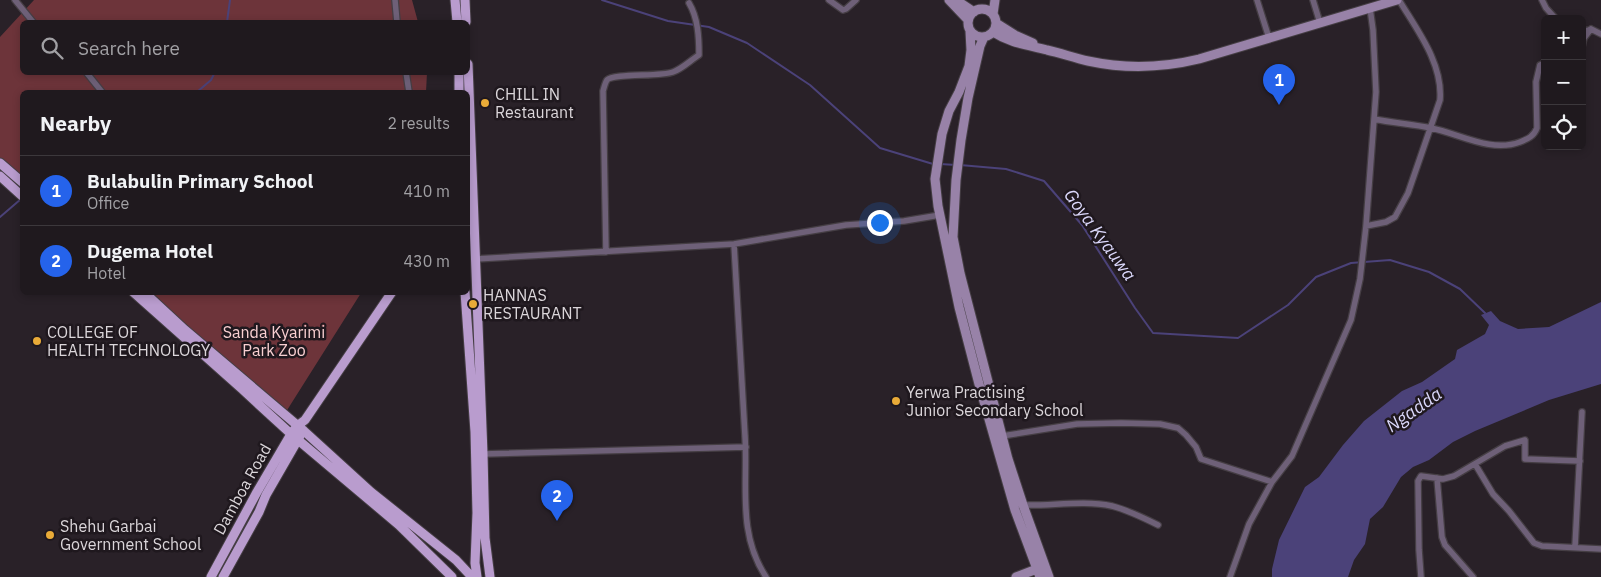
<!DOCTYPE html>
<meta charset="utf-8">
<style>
body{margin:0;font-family:"IBM Plex Sans",sans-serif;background:#272227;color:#f1f3f6}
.controls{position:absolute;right:15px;top:15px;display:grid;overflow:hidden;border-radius:8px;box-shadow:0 2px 8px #0003}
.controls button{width:45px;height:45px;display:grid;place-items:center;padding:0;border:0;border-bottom:1px solid #3c383c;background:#1f191e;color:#f1f3f6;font:25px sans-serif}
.you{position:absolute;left:879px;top:222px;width:18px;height:18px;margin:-12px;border:4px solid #fff;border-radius:50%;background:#1a73e8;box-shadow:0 0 0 8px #1a73e833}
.badge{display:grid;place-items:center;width:32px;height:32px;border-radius:50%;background:#2563eb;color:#fff;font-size:16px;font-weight:700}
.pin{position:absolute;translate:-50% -41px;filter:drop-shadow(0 1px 2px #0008)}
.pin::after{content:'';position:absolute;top:26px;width:18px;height:15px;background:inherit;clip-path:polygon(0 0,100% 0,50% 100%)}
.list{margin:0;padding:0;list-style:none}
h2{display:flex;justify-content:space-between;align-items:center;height:65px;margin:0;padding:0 20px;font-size:21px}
h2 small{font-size:16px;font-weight:400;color:#a1a0a4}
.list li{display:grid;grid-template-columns:32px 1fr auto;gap:15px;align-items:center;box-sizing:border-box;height:70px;padding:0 20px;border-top:1px solid #3c383c}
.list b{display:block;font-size:19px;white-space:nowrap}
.list p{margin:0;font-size:16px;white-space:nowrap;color:#a1a0a4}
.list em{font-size:16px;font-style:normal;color:#a1a0a4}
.icon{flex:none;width:28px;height:28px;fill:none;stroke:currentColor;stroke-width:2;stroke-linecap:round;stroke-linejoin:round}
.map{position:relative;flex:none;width:1601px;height:577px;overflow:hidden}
.search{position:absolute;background:#1f191e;box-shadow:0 2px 8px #0003;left:20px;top:20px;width:450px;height:55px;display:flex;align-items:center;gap:12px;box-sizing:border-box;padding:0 18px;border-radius:8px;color:#a1a0a4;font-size:19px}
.panel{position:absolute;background:#1f191e;box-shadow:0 2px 8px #0003;left:20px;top:90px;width:450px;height:205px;border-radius:8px}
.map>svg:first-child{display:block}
</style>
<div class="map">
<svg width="1601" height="577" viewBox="0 0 1601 577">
<rect width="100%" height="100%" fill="#292128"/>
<path fill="#6d343a" d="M34,0H412L418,22H22V72L427,73L426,92H22V179L0,159V37Z
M148,293H361L284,415Z"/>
<path fill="#4b4279" d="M1601,302V384L1549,400L1475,431L1453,442L1429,460L1413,467L1401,477L1383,507L1370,519L1365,544L1354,560L1348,577H1272V569L1279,540L1305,487L1319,477L1343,445L1364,421L1402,391L1422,382L1455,359L1457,350L1485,334L1489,325L1481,315L1491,311L1500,321L1518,329L1549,327Z"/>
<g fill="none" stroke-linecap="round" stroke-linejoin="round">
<path stroke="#4b4279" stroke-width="2" d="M602,0L668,21L709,27L747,43L810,85L880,148L933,164
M227,22L230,0
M197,92L211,80L215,72
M940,164L956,165
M960,165L1006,169L1044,181L1082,225L1135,308L1153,333L1238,338L1288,305L1316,277L1351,263L1390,260L1429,272L1460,289L1485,313
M0,217L21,199"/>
<defs>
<path id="street" d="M15,0L33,22
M395,0L397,22
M829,0L843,10L846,9L856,0
M1257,0L1269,38
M1313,0L1320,23
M1542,0L1546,8L1556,19
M1582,29L1587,31L1591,29L1601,34
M1582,47L1584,38L1591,29
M86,72L102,92
M406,72L409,92
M1374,119C1393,123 1412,124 1431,128C1460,134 1491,153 1520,142C1528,139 1534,136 1537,128L1536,82L1540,65L1545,63
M1366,226L1386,222L1395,217L1408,193L1440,100C1443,63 1417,30 1399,0
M734,244C738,308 741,372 745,436C748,485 737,533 766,577
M606,252L603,91C604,88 605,83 607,80C614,73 660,77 673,72C682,69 691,60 699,55C699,37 698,18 689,3
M475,259L734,244L846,225L904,221L940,215
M1002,436L1077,424L1121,423L1160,424L1178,428L1186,435L1196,447L1201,459L1272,482
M483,454L746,447
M1475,464L1493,494L1509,511L1534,543L1542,546L1601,549
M1437,478L1442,537L1445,545L1473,577
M1023,505C1052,506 1083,500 1112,506C1127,510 1144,518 1158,525
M1575,547L1582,412
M1230,577L1249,524L1272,482L1292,456L1351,320L1360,279L1366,226L1376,92L1373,30L1370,8
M1421,577L1419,550L1418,481L1421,476L1443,479L1454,476L1505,446L1525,440V459L1580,461"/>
<path id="secondary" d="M949,0L968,20
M956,0L974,12
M968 23a14 14 0 1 1 28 0a14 14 0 1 1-28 0Z
M993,14L995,0
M996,23L1015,35L1033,43
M970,31L971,50L969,66L959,92L949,111L942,134L935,179L938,206L959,307L979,384L1015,510L1040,577
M993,32C1010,43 1028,45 1047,50C1061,53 1074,58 1088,61C1125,69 1162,68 1199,59L1397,0
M984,37L980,46L968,98L961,140L956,180L953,237L960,273L1008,459L1023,505L1049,577
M1016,577L1042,567"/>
<path id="primary" d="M455,0L457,22
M465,0L466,22
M468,64L483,454L485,538L490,577
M459,92V72
M0,163L22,182
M0,176L22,196
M133,292L242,389L291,434L399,525L452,577
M144,292L185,330L304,431L371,492L456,560L472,577
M465,292L475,432L477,513L475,563L477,577
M211,577L257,492L291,434L297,426L305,420L392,292
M223,577L259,512L266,495L300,436"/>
</defs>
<use href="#street" stroke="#453e44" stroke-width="8"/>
<use href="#secondary" stroke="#453e44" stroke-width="11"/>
<use href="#primary" stroke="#453e44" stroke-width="11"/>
<use href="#street" stroke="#6e6078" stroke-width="5.5"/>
<use href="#secondary" stroke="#9882a8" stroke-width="9"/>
<use href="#primary" stroke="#b99cce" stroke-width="9"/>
</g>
<g fill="#e9ab38" stroke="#1f181e" stroke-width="2">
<circle cx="485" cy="103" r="5"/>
<circle cx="473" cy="304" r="5"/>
<circle cx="37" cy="341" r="5"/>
<circle cx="896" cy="401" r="5"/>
<circle cx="50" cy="535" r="5"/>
</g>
<g text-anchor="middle" stroke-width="5" stroke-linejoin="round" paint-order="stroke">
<g font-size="16" fill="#dbd6da" stroke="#1f181e" text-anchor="start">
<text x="495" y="100">CHILL IN<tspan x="495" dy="18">Restaurant</tspan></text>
<text x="483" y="301">HANNAS<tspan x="483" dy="18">RESTAURANT</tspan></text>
<text x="47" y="338">COLLEGE OF<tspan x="47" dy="18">HEALTH TECHNOLOGY</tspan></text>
<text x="906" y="398">Yerwa Practising<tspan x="906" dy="18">Junior Secondary School</tspan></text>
<text x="60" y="532">Shehu Garbai<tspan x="60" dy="18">Government School</tspan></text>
</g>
<g font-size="16" fill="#f9cfd1" stroke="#1f181e">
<text x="274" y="338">Sanda Kyarimi<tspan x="274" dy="18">Park Zoo</tspan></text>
</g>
<g font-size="16" fill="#dbd6da" stroke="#1f181e">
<text transform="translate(242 489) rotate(-61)" y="6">Damboa Road</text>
</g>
<g font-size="18" font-style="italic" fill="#dbd8fb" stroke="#1f181e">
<text transform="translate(1100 235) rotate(54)" y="6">Goya Kyauwa</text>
<text transform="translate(1414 410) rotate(-35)" y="6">Ngadda</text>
</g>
</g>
</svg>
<div class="controls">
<button>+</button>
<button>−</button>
<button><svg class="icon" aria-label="locate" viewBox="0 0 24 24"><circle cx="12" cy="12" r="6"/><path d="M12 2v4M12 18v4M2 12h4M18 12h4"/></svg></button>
</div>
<div class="you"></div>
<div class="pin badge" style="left:1279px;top:105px">1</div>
<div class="pin badge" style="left:557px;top:521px">2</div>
<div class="search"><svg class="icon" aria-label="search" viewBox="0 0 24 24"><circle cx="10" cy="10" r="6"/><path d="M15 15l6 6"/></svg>Search here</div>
<section class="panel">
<h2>Nearby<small>2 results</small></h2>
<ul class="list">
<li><span class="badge">1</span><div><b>Bulabulin Primary School</b><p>Office</p></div><em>410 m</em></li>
<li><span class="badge">2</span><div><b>Dugema Hotel</b><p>Hotel</p></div><em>430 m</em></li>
</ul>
</section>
</div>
